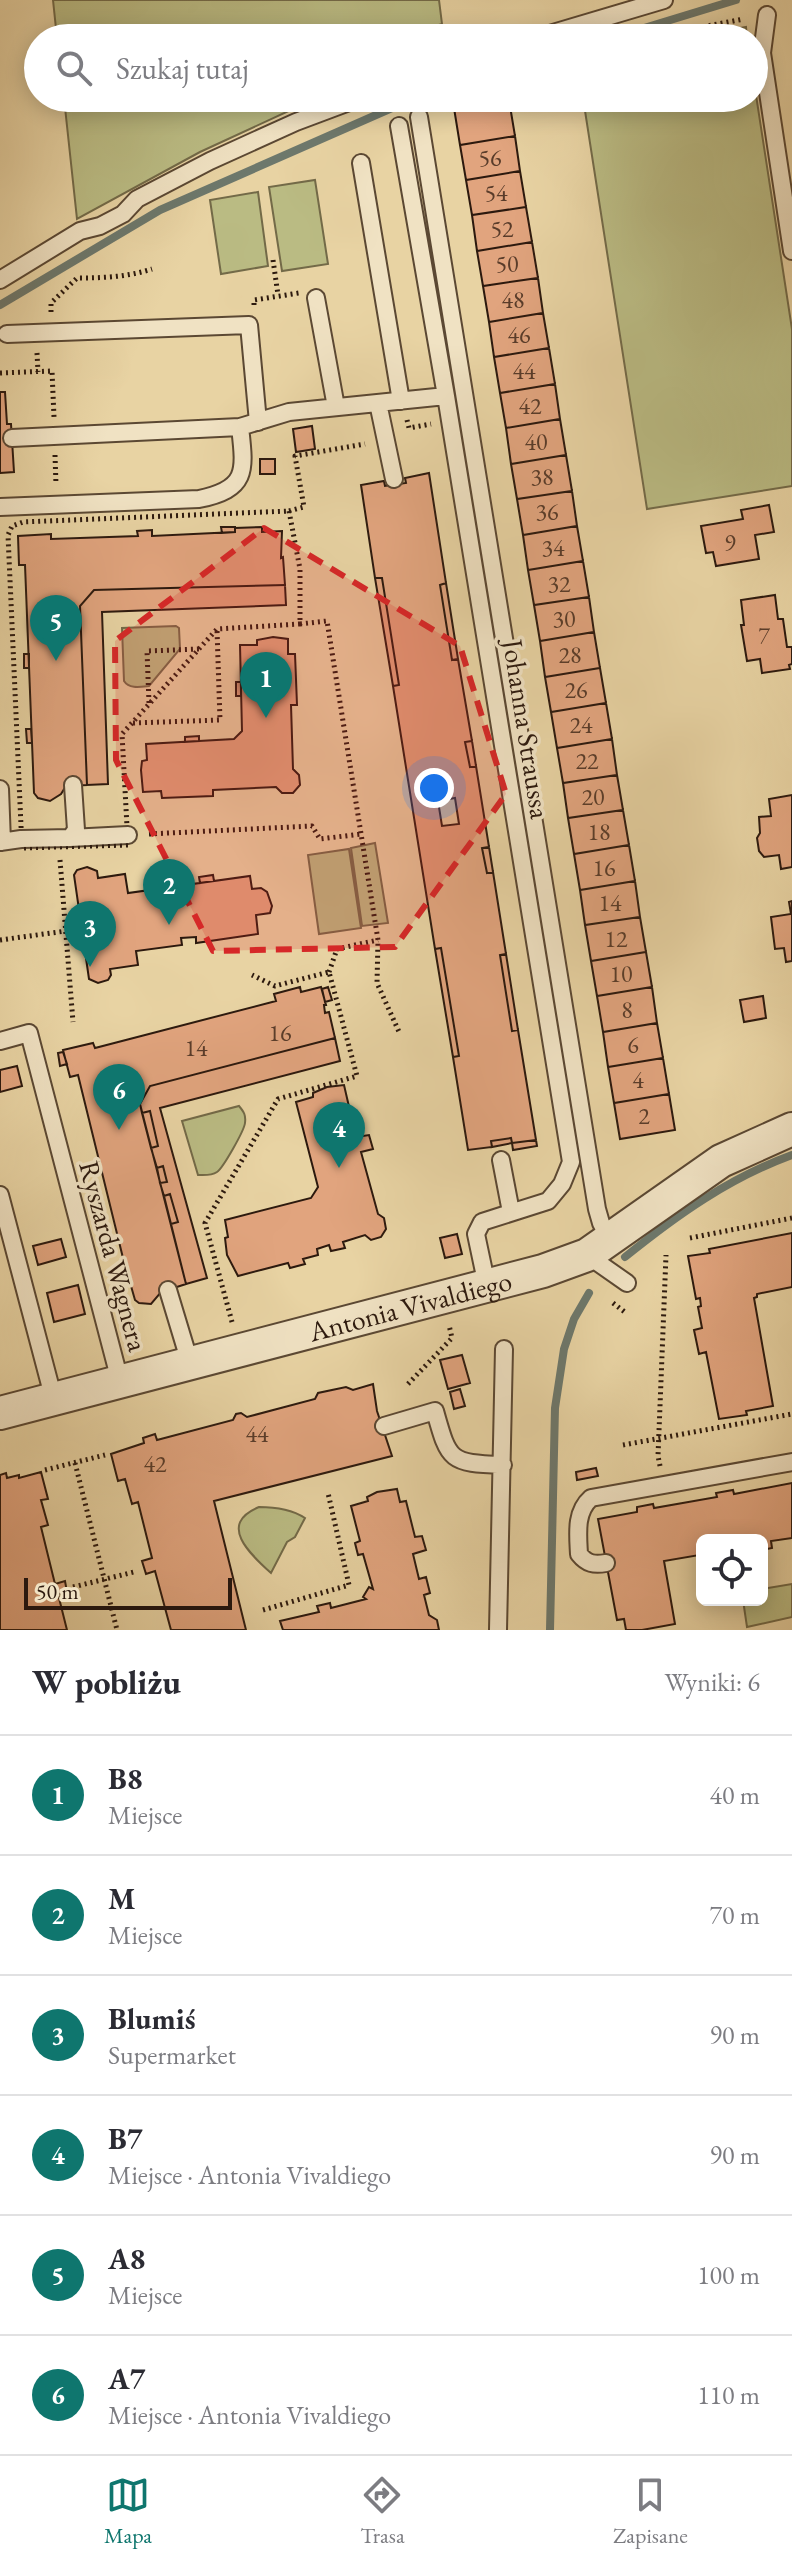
<!DOCTYPE html>
<html lang="pl">
<meta charset="utf-8">
<style>
body{margin:0;font-family:"EB Garamond",serif;background:#f2f2f3;color:#2b2b33}
.controls{position:absolute;right:24px;bottom:24px;display:grid;overflow:hidden;border-radius:12px;box-shadow:0 4px 20px #0003}
.controls button{width:72px;height:72px;display:grid;place-items:center;padding:0;border:0;border-bottom:2px solid #e1e1e2;background:#fff;color:#2b2b33;font:40px sans-serif}
.scale{position:absolute;left:24px;bottom:20px;width:208px;box-sizing:border-box;padding-left:8px;border:4px solid #2c190e;border-top:0;font-size:22px;line-height:28px;white-space:nowrap;color:#2c190e;-webkit-text-stroke:6px #f0e2c3;paint-order:stroke}
.you{position:absolute;left:434px;top:788px;width:28px;height:28px;margin:-20px;border:6px solid #fff;border-radius:50%;background:#1a73e8;box-shadow:0 0 0 12px #1a73e833}
.badge{display:grid;place-items:center;width:52px;height:52px;border-radius:50%;background:#0f766e;color:#fff;font-size:26px;font-weight:700}
.pin{position:absolute;translate:-50% -66px;filter:drop-shadow(0 2px 4px #0008)}
.pin::after{content:'';position:absolute;top:42px;width:28px;height:24px;background:inherit;clip-path:polygon(0 0,100% 0,50% 100%)}
.list{margin:0;padding:0;list-style:none}
h2{display:flex;justify-content:space-between;align-items:center;height:104px;margin:0;padding:0 32px;font-size:34px}
h2 small{font-size:26px;font-weight:400;color:#7c7c81}
.list li{display:grid;grid-template-columns:52px 1fr auto;gap:24px;align-items:center;box-sizing:border-box;height:120px;padding:0 32px;border-top:2px solid #e1e1e2}
.list b{display:block;font-size:30px;white-space:nowrap}
.list p{margin:0;font-size:26px;white-space:nowrap;color:#7c7c81}
.list em{font-size:26px;font-style:normal;color:#7c7c81}
.icon{flex:none;width:44px;height:44px;fill:none;stroke:currentColor;stroke-width:2;stroke-linecap:round;stroke-linejoin:round}
.map{position:relative;flex:none;width:792px;height:1630px;overflow:hidden}
.search{position:absolute;background:#fff;box-shadow:0 4px 20px #0003;left:24px;right:24px;top:24px;height:88px;display:flex;align-items:center;gap:20px;box-sizing:border-box;padding:0 28px;border-radius:44px;color:#7c7c81;font-size:30px}
.sheet{height:824px;background:#fff}
nav{display:flex;justify-content:space-around;align-items:center;box-sizing:border-box;height:112px;border-top:2px solid #e1e1e2;background:#fff;font-size:22px;color:#7c7c81}
nav a{display:grid;justify-items:center;gap:4px}
nav .on{color:#0f766e}
.map>svg:first-child{display:block}
</style>
<div class="map">
<svg width="792" height="1630" viewBox="0 0 792 1630">
<rect width="100%" height="100%" fill="#e8d3a3"/>
<filter id="stains"><feTurbulence type="fractalNoise" baseFrequency=".0025" numOctaves="4"/><feColorMatrix values="0 0 0 0 .2 0 0 0 0 .09 0 0 0 0 .02 0 0 0 .5 -.17"/></filter>
<radialGradient id="worn" r=".72"><stop offset=".6" stop-color="#630" stop-opacity="0"/><stop offset="1" stop-color="#630" stop-opacity=".3"/></radialGradient>
<path fill="#babb83" stroke="#736a48" stroke-width="2" d="M53,0H439L442,24L397,38H57Z
M746,27L747,38H684Z
M754,82L792,329V486L647,509L583,98H754Z
M64,98H308V102L200,152L77,219Z
M315,180L328,264L282,271L269,187Z
M258,192L268,266L221,274L210,200Z
M176,626L179,628L180,649L149,686C140,687 129,689 124,681L122,628Z
M375,843L388,923L362,926L351,848Z
M349,849L361,928L319,934L308,855Z
M239,1106C244,1112 246,1115 245,1123C244,1131 223,1168 217,1172C211,1176 204,1175 198,1175L182,1121Z
M259,1507C275,1507 291,1509 305,1518L295,1537L287,1542L271,1573C250,1554 217,1524 259,1507Z
M792,1584V1617L747,1627L743,1600H762V1589Z"/>
<g fill="none" stroke-linecap="round" stroke-linejoin="round">
<path stroke="#6d786c" stroke-width="8" d="M631,32L736,0
M0,305L160,210L392,108L422,98
M625,1257C677,1215 729,1178 792,1155
M550,1630L555,1408L564,1349L574,1319L589,1293"/>
</g>
<path fill="#e1a47e" stroke="#2c190e" stroke-width="2" fill-rule="evenodd" d="M509,100L515,136L460,145L454,108Z
M515,136L520,171L466,180L460,145Z
M520,171L526,207L472,215L466,180Z
M526,207L532,242L477,251L472,215Z
M532,242L538,278L483,286L477,251Z
M538,278L543,313L489,322L483,286Z
M543,313L549,348L494,357L489,322Z
M549,348L555,384L500,393L494,357Z
M555,384L560,419L506,428L500,393Z
M0,392H5L7,424H11L14,472L0,473Z
M560,419L566,455L511,464L506,428Z
M312,426L315,449L296,452L293,429Z
M566,455L572,491L517,499L511,464Z
M260,459H275V474H260Z
M429,473L446,583L440,585L452,660L458,659L472,741L465,742L470,767L476,766L489,847L482,848L487,873L493,872L506,954L500,955L512,1031L518,1030L536,1140L512,1143L511,1138L491,1141L492,1147L468,1150L453,1057L459,1056L441,948L435,949L393,686L399,685L382,578H375L361,485L384,481L385,486L406,483L405,478ZM455,798L459,824L442,826L438,801Z
M572,491L577,526L523,535L517,499Z
M769,505L774,532L755,535L759,559L716,566L713,552L706,553L701,526L743,519L741,510Z
M577,526L583,561L528,570L523,535Z
M221,527H235V532L222,533Z
M262,527V532L282,531L281,558L283,557L285,585L94,590L80,606L87,785L66,786L61,794L50,801L38,798L34,793L25,565H19L18,536L51,534V539L138,536L137,531L152,530V536L235,532V528Z
M583,561L589,597L534,605L528,570Z
M375,578H382L399,685L393,686Z
M446,583L458,659L452,660L440,585Z
M285,585L286,605L102,612L108,784L87,785L80,606L94,590Z
M775,595L778,619H783L787,647H792V664L789,665L790,669L762,673L760,659L747,661L741,625H744L741,600Z
M589,597L594,632L540,641L534,605Z
M594,632L600,668L545,677L540,641Z
M273,637L288,639V654H295L297,705H291L293,769L299,775L300,785L293,793H282L276,787L213,790V796L162,798L161,791L143,792L141,770L142,761L147,760L146,744L234,739L242,731L240,645H257V640Z
M24,654H29V668H24Z
M600,668L606,703L551,712L545,677Z
M236,682H241V696H236Z
M606,703L612,739L557,748L551,712Z
M26,729H31L32,743H27Z
M199,736V741L185,742V737Z
M612,739L617,775L563,783L557,748Z
M472,741L476,766L470,767L465,742Z
M617,775L623,810L568,818L563,783Z
M792,795V867L781,869L779,855L764,857L759,851L757,838L760,833L759,817L771,816L769,799Z
M623,810L629,845L574,854L568,818Z
M629,845L635,881L580,890L574,854Z
M489,847L493,872L487,873L482,848Z
M87,867L97,871L98,878L125,874L128,893L250,876L252,889L261,888L267,892L272,906L270,913L256,915L258,934L196,943V937L181,938L182,945L136,951L138,965L110,969L111,975L108,980L98,983L89,979L74,875L77,870Z
M213,875L214,881L200,883L199,877Z
M635,881L640,917L585,925L580,890Z
M792,901V961L786,962L784,948L775,949L771,917L791,914L789,902Z
M640,917L646,952L591,961L585,925Z
M441,948L459,1056L453,1057L435,949Z
M646,952L652,987L597,996L591,961Z
M506,954L518,1030L512,1031L500,955Z
M300,987L301,992L321,987L326,1005H324L325,1013L329,1012L335,1038L150,1086L140,1104L186,1284L161,1292L151,1304L139,1303L135,1300L123,1258L78,1075L70,1077L63,1050L93,1043L95,1048L276,1001L274,994Z
M328,987L332,1000L325,1002L322,989Z
M652,987L657,1023L603,1032L597,996Z
M763,996L766,1018L744,1022L740,1000Z
M657,1023L663,1058L608,1067L603,1032Z
M335,1038L340,1061L160,1108L207,1278L186,1284L171,1224L178,1222L170,1194L164,1196L160,1183L167,1182L163,1166L157,1168L151,1148L158,1146L150,1111L142,1113L140,1104L150,1086Z
M63,1052L67,1064L60,1066L58,1053Z
M663,1058L669,1094L614,1103L608,1067Z
M17,1066L22,1086L0,1092V1070Z
M344,1085L356,1137L369,1135L373,1149L361,1152L378,1214L384,1218L386,1229L381,1237L371,1240L365,1235L343,1242L345,1248L331,1251L329,1245L317,1249L318,1255L303,1259L305,1264L290,1268L288,1263L238,1276L227,1255L225,1238L228,1237L225,1220L311,1198L318,1187L296,1102L313,1097V1093L327,1087Z
M669,1094L675,1130L620,1139L614,1103Z
M150,1111L158,1146L151,1148L142,1113Z
M511,1138L512,1143L492,1147L491,1141Z
M536,1140L537,1146L513,1150L512,1143Z
M163,1166L167,1182L160,1183L157,1168Z
M170,1194L178,1222L171,1224L164,1196Z
M792,1233V1287L757,1294V1297L754,1298L773,1406L746,1411L747,1415L719,1419L706,1352L699,1354L694,1330L702,1328L698,1307L701,1306L700,1298L696,1299L688,1256L710,1253L709,1249Z
M457,1234L462,1254L445,1258L440,1238Z
M61,1239L66,1257L38,1265L33,1246Z
M78,1285L85,1314L54,1322L47,1293Z
M462,1355L470,1383L448,1389L440,1360Z
M373,1384L377,1411L392,1456L214,1501L246,1630H171L155,1571L146,1574L142,1561L152,1558L138,1502L132,1504L125,1479L118,1481L111,1454L144,1443L143,1438L155,1434L157,1440L233,1420L236,1414L241,1413L247,1417L315,1399L318,1393L346,1387L353,1390Z
M460,1389L465,1406L454,1409L450,1392Z
M596,1468L598,1476L577,1480L576,1472Z
M41,1472L48,1499L41,1500L48,1525L41,1527L55,1584L65,1581L67,1592L58,1594L67,1630H0V1475L6,1473L7,1478L19,1475V1478Z
M792,1483V1538L771,1541L772,1548L762,1550V1540H702V1561L699,1555L664,1561L675,1624L642,1630H626L624,1619L617,1620L598,1519L637,1512V1507L653,1504L654,1508L717,1497L716,1493L733,1490L734,1494Z
M397,1489L400,1502L406,1501L415,1537L422,1536L426,1550L413,1554L419,1579L426,1577L430,1593L424,1595L429,1615L437,1620L439,1630H283L280,1621L319,1612L317,1606L330,1603L331,1608L366,1599L363,1597L369,1587L373,1589L363,1554L358,1555L355,1543L360,1541L351,1506L368,1501L367,1497L377,1492Z"/>
<g fill="none" stroke-linecap="round" stroke-linejoin="round">
<defs>
<path id="service" d="M767,15L762,53L792,251
M536,38L664,0
M419,117L597,1209L601,1223L610,1240
M399,126L446,396L571,1162L562,1184L548,1201L482,1222L476,1234L487,1286
M361,163L401,401
M0,280L80,231L100,226L123,214L137,199L210,161L296,122L360,98
M316,298L336,407
M7,334L249,325L258,422
M378,403L394,479
M12,438L240,427L289,412L446,396
M0,507L199,499C248,489 245,471 240,427
M0,789L2,842
M70,838L128,835
M0,842L21,839L70,838L76,830L73,785
M0,1041L29,1033L120,1381
M501,1160L511,1212
M0,1195L54,1400
M587,1255L627,1283
M168,1290L190,1363
M384,1426L435,1411C449,1461 449,1463 503,1465
M606,1563C594,1565 587,1564 579,1554C578,1534 575,1512 591,1498L792,1462
M498,1630L504,1349"/>
<g id="minor">
<path id="s1" d="M0,1413L543,1271L587,1255L721,1161L792,1129"/>
</g>
</defs>
<use href="#service" stroke="#5b4833" stroke-width="20"/>
<use href="#minor" stroke="#5b4833" stroke-width="36"/>
<path stroke="#2c190e" stroke-width="5" stroke-dasharray="2 4" stroke-linecap="butt" d="M432,28L435,38
M644,38L744,19
M273,260L278,295
M254,305V300L299,293
M51,312V303L77,278C103,278 127,277 152,269
M37,353L38,372
M0,373L52,371L54,417
M407,420L409,428L431,424
M55,455L56,485
M289,511L300,569V624L217,629L122,734L128,845L22,848L8,535L12,526L23,522Z
M289,511L304,507L295,456L365,444
M300,624L327,621L378,940L377,983L400,1034
M149,703L147,651L199,649
M133,723L220,720L217,630
M149,834L312,826L320,839L361,834
M60,860L73,1022
M0,940L66,931
M329,972L337,949L378,940
M690,1238L792,1218
M613,1303L626,1313
M232,1322L205,1223L278,1099L357,1076L329,972L275,986L252,975
M408,1384L452,1338L449,1325
M623,1445L792,1414
M75,1463L117,1630
M660,1466L658,1456L666,1255
M45,1470L105,1455
M73,1587L134,1572
M263,1610L349,1585L328,1493"/>
<use href="#service" stroke="#f0e2c3" stroke-width="16"/>
<use href="#minor" stroke="#f0e2c3" stroke-width="32"/>
</g>
<path fill="#d62828" fill-opacity="0.2" stroke="#d62828" stroke-width="6" stroke-dasharray="16 10" stroke-linejoin="round" d="M264,528L460,646L506,794L395,947L213,951L116,760L115,641Z"/>
<g text-anchor="middle" stroke-width="7" stroke-linejoin="round" paint-order="stroke">
<g font-size="24" fill="#593c2a">
<text x="490" y="166">56</text>
<text x="496" y="201">54</text>
<text x="502" y="237">52</text>
<text x="507" y="272">50</text>
<text x="513" y="308">48</text>
<text x="519" y="343">46</text>
<text x="524" y="379">44</text>
<text x="530" y="414">42</text>
<text x="536" y="450">40</text>
<text x="542" y="485">38</text>
<text x="547" y="520">36</text>
<text x="730" y="551">9</text>
<text x="553" y="556">34</text>
<text x="559" y="592">32</text>
<text x="564" y="627">30</text>
<text x="764" y="644">7</text>
<text x="570" y="663">28</text>
<text x="576" y="698">26</text>
<text x="581" y="733">24</text>
<text x="587" y="769">22</text>
<text x="593" y="805">20</text>
<text x="599" y="840">18</text>
<text x="604" y="876">16</text>
<text x="610" y="911">14</text>
<text x="616" y="947">12</text>
<text x="621" y="982">10</text>
<text x="627" y="1018">8</text>
<text x="280" y="1041">16</text>
<text x="633" y="1053">6</text>
<text x="196" y="1056">14</text>
<text x="638" y="1088">4</text>
<text x="644" y="1124">2</text>
<text x="257" y="1442">44</text>
<text x="155" y="1472">42</text>
</g>
<g font-size="28" fill="#2c190e" stroke="#f0e2c3">
<text transform="translate(527 729) rotate(81)" y="10">Johanna Straussa</text>
<text transform="translate(114 1256) rotate(75)" y="10">Ryszarda Wagnera</text>
<text dy="10" stroke="none"><textPath href="#s1" startOffset="424">Antonia Vivaldiego</textPath></text>
</g>
</g>
<rect width="100%" height="100%" filter="url(#stains)"/>
<rect width="100%" height="100%" fill="url(#worn)"/>
</svg>
<div class="controls">
<button><svg class="icon" aria-label="locate" viewBox="0 0 24 24"><circle cx="12" cy="12" r="6"/><path d="M12 2v4M12 18v4M2 12h4M18 12h4"/></svg></button>
</div>
<div class="scale">50 m</div>
<div class="you"></div>
<div class="pin badge" style="left:266px;top:718px">1</div>
<div class="pin badge" style="left:169px;top:925px">2</div>
<div class="pin badge" style="left:90px;top:967px">3</div>
<div class="pin badge" style="left:339px;top:1168px">4</div>
<div class="pin badge" style="left:56px;top:661px">5</div>
<div class="pin badge" style="left:119px;top:1130px">6</div>
<div class="search"><svg class="icon" aria-label="search" viewBox="0 0 24 24"><circle cx="10" cy="10" r="6"/><path d="M15 15l6 6"/></svg>Szukaj tutaj</div>
</div>
<section class="sheet">
<h2>W pobliżu<small>Wyniki: 6</small></h2>
<ul class="list">
<li><span class="badge">1</span><div><b>B8</b><p>Miejsce</p></div><em>40 m</em></li>
<li><span class="badge">2</span><div><b>M</b><p>Miejsce</p></div><em>70 m</em></li>
<li><span class="badge">3</span><div><b>Blumiś</b><p>Supermarket</p></div><em>90 m</em></li>
<li><span class="badge">4</span><div><b>B7</b><p>Miejsce · Antonia Vivaldiego</p></div><em>90 m</em></li>
<li><span class="badge">5</span><div><b>A8</b><p>Miejsce</p></div><em>100 m</em></li>
<li><span class="badge">6</span><div><b>A7</b><p>Miejsce · Antonia Vivaldiego</p></div><em>110 m</em></li>
</ul>
</section>
<nav>
<a class="on"><svg class="icon" aria-label="map" viewBox="0 0 24 24"><path d="M3 6l6-2 6 2 6-2v14l-6 2-6-2-6 2zM9 4v14M15 6v14"/></svg>Mapa</a>
<a><svg class="icon" aria-label="directions" viewBox="0 0 24 24"><path d="M12 3l9 9-9 9-9-9zM9 14v-3h6M13 9l2 2-2 2"/></svg>Trasa</a>
<a><svg class="icon" aria-label="saved" viewBox="0 0 24 24"><path d="M7 4h10v16l-5-4-5 4z"/></svg>Zapisane</a>
</nav>
